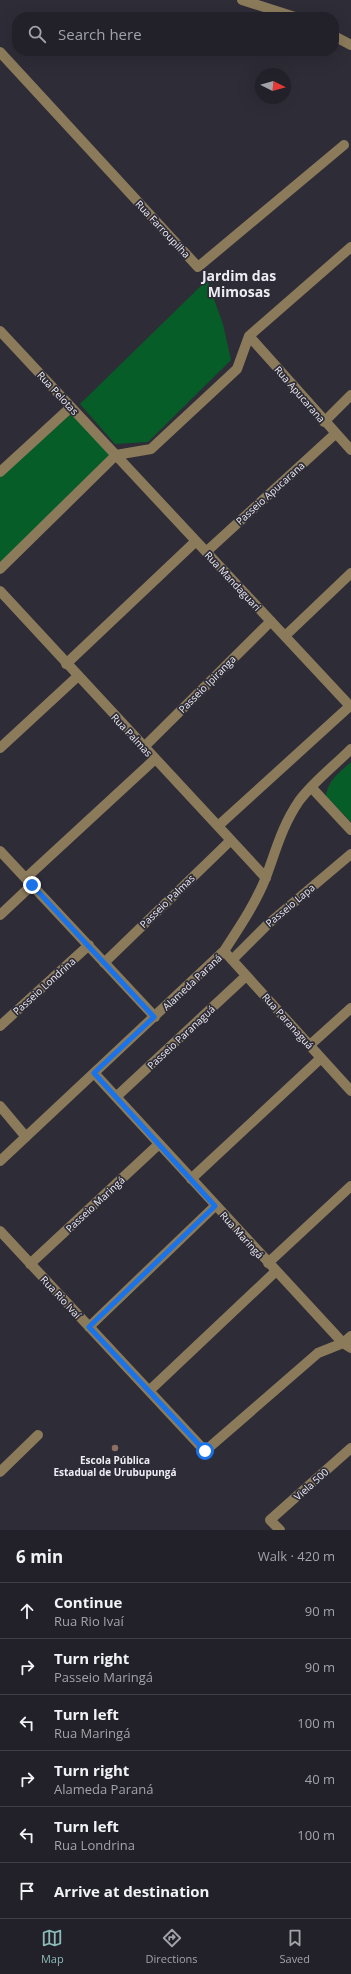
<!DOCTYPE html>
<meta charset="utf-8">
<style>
body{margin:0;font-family:"Open Sans",sans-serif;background:#2a2931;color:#f1f3f6}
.compass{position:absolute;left:255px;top:68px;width:36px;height:36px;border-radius:50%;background:#222129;box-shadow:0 4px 16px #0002;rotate:95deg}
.stop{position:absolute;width:12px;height:12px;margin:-9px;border:3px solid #1a73e8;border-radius:50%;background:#fff}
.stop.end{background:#1a73e8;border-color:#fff;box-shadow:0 1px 4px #0008}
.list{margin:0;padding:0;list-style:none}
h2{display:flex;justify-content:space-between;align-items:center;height:52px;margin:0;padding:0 16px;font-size:17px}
h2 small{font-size:13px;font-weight:400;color:#a2a3a8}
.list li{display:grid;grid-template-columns:26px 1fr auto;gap:12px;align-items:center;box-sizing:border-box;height:56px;padding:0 16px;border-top:1px solid #3f3e46}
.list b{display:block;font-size:15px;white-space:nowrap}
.list p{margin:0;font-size:13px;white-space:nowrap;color:#a2a3a8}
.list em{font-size:13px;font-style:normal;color:#a2a3a8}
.icon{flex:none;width:22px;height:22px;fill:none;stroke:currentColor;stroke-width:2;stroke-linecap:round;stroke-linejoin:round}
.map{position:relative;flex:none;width:351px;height:1530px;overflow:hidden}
.search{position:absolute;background:#222129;box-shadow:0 4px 16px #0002;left:12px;right:12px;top:12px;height:44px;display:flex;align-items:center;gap:10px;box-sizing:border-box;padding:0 14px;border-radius:16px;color:#a2a3a8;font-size:15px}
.sheet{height:388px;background:#222129}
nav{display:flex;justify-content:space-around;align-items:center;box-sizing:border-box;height:56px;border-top:1px solid #3f3e46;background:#222129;font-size:11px;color:#a2a3a8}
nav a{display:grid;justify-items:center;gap:2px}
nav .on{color:#8bbbb9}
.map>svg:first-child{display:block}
</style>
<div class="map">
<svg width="351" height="1530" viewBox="0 0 351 1530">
<rect width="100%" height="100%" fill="#2e2c37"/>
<path fill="#065d28" d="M207,280L223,324L231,360L148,442L115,444L80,404Z
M71,414L110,454L0,563V477Z
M351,762V822L326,796C328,780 340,772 351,762Z"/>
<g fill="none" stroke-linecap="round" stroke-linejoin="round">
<path stroke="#8b7b5b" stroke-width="10" d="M242,0L295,17
M334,36L351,45
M0,52L198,267L344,145
M0,331L351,707
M249,336L351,450
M324,422L351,395
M0,472L71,407
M206,552L335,434
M0,569L116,455L151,449L237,369L249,336L351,247
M0,591L266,878
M285,636L351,573
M66,664L196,541
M144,747L271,621
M0,748L78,676
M311,787L351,830
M218,826L350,706
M0,851L155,1017
M26,878L155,759
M0,915L32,885
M224,951L351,1091
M232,960L267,925L351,854
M104,963L231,840
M0,1026L89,945
M310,1045L351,1008
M94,1073L343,1343L351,1348
M116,1097L246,976
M0,1106L26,1137
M0,1161L224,951C239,928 256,903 266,877C276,850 282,826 299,801C313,782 334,766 351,749
M191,1179L321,1058
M0,1231L205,1451L318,1353L343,1343L351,1336
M268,1263L351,1186
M30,1264L159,1144
M89,1327L215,1206
M149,1391L275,1272
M0,1472L38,1435
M280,1530L270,1520L351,1448"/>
</g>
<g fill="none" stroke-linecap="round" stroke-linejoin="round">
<path stroke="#1a73e8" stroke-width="5" d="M32,885L154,1017L94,1073L215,1206L89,1327L205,1451"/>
</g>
<circle fill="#8d6e63" stroke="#2e2c37" stroke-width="1.5" cx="115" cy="1448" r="4"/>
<g text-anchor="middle" stroke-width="3.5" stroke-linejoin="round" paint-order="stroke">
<g font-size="10" fill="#edebf3" stroke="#2e2c37">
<text transform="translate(163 229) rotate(47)" y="4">Rua Farroupilha</text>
<text transform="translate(58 393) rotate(47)" y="4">Rua Pelotas</text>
<text transform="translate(300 394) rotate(49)" y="4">Rua Apucarana</text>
<text transform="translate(270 493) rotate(-42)" y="4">Passeio Apucarana</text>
<text transform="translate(233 581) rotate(47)" y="4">Rua Mandaguari</text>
<text transform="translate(207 684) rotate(-45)" y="4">Passeio Ipiranga</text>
<text transform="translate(132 735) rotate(47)" y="4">Rua Palmas</text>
<text transform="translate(167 901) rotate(-44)" y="4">Passeio Palmas</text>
<text transform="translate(290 905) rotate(-40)" y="4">Passeio Lapa</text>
<text transform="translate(192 982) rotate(-43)" y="4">Alameda Paraná</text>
<text transform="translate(44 986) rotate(-42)" y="4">Passeio Londrina</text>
<text transform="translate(288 1021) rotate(48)" y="4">Rua Paranaguá</text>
<text transform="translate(181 1037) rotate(-43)" y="4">Passeio Paranaguá</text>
<text transform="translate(95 1204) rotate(-43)" y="4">Passeio Maringá</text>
<text transform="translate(242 1235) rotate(48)" y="4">Rua Maringá</text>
<text transform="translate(61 1297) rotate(47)" y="4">Rua Rio Ivaí</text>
<text transform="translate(311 1484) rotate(-42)" y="4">Viela 500</text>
</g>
<g font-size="10" font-weight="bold" fill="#edebf3" stroke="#2e2c37">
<text x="115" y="1464">Escola Pública<tspan x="115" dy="12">Estadual de Urubupungá</tspan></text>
</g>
<g font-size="14" font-weight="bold" fill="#edebf3" stroke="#2e2c37">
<text x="239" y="281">Jardim das<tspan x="239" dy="16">Mimosas</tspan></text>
</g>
</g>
</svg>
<svg class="compass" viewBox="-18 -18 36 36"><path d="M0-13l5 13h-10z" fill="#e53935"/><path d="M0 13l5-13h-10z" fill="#a2a3a8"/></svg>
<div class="stop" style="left:205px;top:1451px"></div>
<div class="stop end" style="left:32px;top:885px"></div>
<div class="search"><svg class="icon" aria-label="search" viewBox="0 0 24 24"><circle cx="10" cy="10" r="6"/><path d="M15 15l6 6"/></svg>Search here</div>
</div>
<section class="sheet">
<h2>6 min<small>Walk · 420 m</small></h2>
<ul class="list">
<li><svg class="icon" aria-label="ahead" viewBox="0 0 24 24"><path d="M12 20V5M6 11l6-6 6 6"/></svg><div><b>Continue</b><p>Rua Rio Ivaí</p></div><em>90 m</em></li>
<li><svg class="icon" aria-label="right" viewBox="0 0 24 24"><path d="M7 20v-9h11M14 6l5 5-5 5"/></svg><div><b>Turn right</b><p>Passeio Maringá</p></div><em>90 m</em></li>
<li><svg class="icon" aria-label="left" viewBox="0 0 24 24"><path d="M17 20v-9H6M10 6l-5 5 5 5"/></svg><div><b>Turn left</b><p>Rua Maringá</p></div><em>100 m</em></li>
<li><svg class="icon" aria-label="right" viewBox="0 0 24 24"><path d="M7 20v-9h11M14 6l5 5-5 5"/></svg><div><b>Turn right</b><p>Alameda Paraná</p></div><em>40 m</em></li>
<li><svg class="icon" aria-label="left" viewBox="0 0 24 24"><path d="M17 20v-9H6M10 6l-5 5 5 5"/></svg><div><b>Turn left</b><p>Rua Londrina</p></div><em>100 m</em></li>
<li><svg class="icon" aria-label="arrive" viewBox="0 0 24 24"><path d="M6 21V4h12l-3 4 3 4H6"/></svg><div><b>Arrive at destination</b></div></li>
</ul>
</section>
<nav>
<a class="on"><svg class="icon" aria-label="map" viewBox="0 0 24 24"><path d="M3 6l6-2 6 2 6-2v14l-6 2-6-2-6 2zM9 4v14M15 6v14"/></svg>Map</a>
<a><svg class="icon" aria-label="directions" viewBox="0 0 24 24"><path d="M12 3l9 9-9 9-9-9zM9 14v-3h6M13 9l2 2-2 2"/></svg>Directions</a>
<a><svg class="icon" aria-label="saved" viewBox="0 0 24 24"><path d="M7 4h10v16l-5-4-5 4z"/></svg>Saved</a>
</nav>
